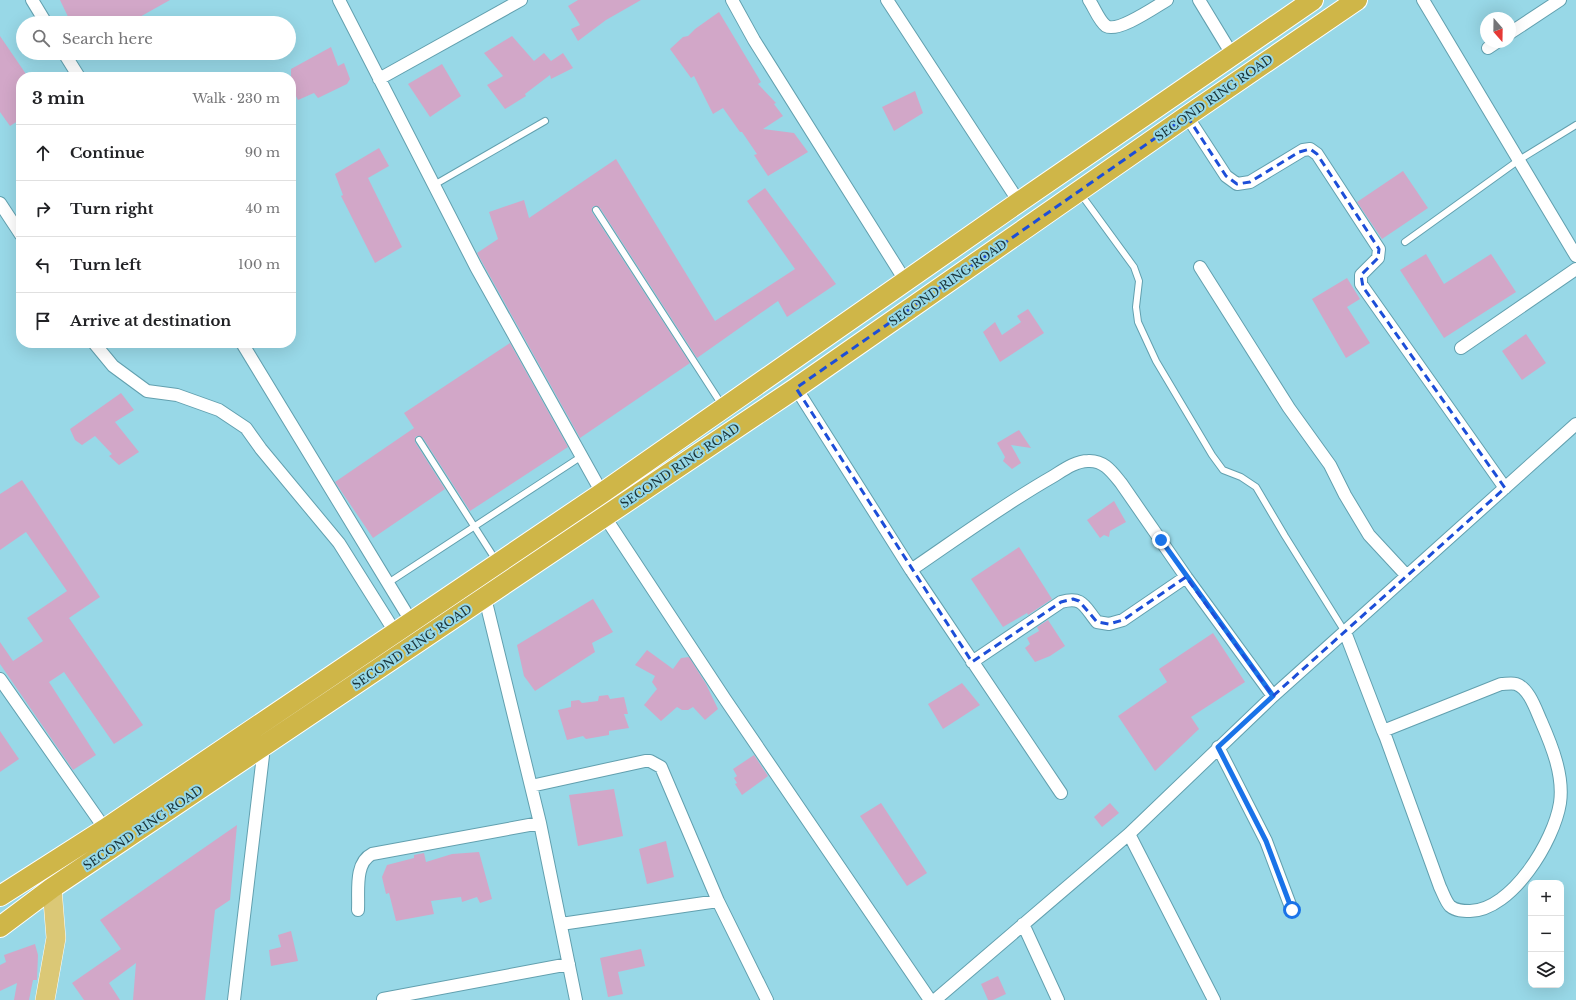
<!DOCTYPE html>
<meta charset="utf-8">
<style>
body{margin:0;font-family:"Libre Baskerville",serif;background:#f6f6f6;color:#202124}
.controls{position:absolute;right:12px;bottom:12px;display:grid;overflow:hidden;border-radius:8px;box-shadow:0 4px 16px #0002}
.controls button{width:36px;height:36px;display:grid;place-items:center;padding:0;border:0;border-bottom:1px solid #e0e0e0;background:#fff;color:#202124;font:20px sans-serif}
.compass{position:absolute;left:1480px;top:12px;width:36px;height:36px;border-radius:50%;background:#fff;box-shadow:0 4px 16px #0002;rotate:160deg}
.stop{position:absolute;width:12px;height:12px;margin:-9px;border:3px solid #1a73e8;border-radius:50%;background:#fff}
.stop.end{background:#1a73e8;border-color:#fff;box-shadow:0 1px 4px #0008}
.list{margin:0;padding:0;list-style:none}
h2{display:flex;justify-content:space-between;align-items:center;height:52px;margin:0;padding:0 16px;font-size:17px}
h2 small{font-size:13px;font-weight:400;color:#757577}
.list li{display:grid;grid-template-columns:26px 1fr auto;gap:12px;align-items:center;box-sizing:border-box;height:56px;padding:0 16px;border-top:1px solid #e0e0e0}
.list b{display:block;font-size:15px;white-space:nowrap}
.list em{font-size:13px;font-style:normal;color:#757577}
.icon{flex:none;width:22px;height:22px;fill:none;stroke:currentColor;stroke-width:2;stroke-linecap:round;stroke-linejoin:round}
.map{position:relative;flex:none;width:1576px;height:1000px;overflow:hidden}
.search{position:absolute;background:#fff;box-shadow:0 4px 16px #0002;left:16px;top:16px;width:280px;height:44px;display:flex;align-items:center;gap:10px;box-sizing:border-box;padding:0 14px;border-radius:22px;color:#757577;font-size:15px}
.panel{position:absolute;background:#fff;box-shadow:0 4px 16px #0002;left:16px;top:72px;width:280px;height:276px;border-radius:16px}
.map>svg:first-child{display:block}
</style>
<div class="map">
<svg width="1576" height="1000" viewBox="0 0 1576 1000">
<rect width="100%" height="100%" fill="#98d8e7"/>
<path fill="#d2a7c8" d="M60,0H170L129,23H71Z
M578,0H641L606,20L578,41L571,29L580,25L568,6Z
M719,12L761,82L758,84L776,103L774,104L783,116L763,129L794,133L808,152L768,176L754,155L757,154L742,132H740L723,108L713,114L694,76L691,78L670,49L683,37L688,36L695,29Z
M0,36L28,77H21V119L10,126L0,112Z
M512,36L534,61L544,53L551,61L563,53L573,68L551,79L550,75L525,94L526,96L505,109L487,85L503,76L484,53Z
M331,47L338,66L344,63L350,79L347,84L318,98L314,93L298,100L291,86V69Z
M442,64L461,96L430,117L408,84Z
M915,91L923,113L894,131L882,107Z
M379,148L389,166L368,178L402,247L375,263L341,196L343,195L335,174Z
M616,159L715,321L795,269L747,201L765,188L836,284L787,317L778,301L697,358L600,208L594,206L592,208V212L690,363L580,438L477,253L498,239L489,212L524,200L529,218Z
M1403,171L1428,208L1382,239L1357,202Z
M1426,254L1444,284L1491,254L1516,292L1444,338L1400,270Z
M1347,278L1360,299L1347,307L1370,343L1346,358L1312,299Z
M1028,309L1044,333L1000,362L983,332L995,322L1002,335L1021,322L1017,316Z
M1526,334L1546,363L1522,380L1502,351Z
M510,343L568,447L470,511L423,438L417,436L415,438V442L445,489L373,538L335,482L414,428L404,413Z
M121,393L134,410L115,422L139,452L119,465L109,456L112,454L95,436L82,445L75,440L70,429Z
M1019,430L1031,448L1011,445L1021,463L1012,469L1003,461L1005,457L997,443Z
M22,480L100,597L69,618L143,725L114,744L64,672L49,682L96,755L73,770L0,664V642L13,661L43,641L27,618L67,591L26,532L0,550V494Z
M1114,501L1126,522L1110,531L1109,537L1104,535L1100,538L1087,520Z
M1019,547L1052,599L1028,615L1027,613L1003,627L971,579Z
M593,599L613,632L592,643L595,652L535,691L524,676L517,645Z
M1048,620L1065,646L1050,656L1035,662L1025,648L1030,644L1027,638L1039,631L1037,627Z
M1213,633L1245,682L1191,717L1199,729L1155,771L1118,716L1167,682L1159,669Z
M647,650L673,669L681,658L689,657L706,684L718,709L705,720L693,707L688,710H682L677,707L661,721L644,705L657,689L652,682L655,676L635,665Z
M962,683L980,705L943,729L928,704Z
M608,695L610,699L624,697L628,714H624L629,728L609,731V735L586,739L583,736L567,740L558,710L571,707V701L579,700L582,703L598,701L599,696Z
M0,731L19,759L0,772Z
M754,755L768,776L742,795L735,784L737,783L734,778L737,776L733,769Z
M614,789L623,836L578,846L569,795Z
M881,803L927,873L907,886L860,816Z
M1110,803L1119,813L1102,827L1094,817Z
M237,825L230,900L215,910L205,1000H133L136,963L109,983L120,1000H84L72,983L121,949L100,920Z
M666,841L674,877L647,884L639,849Z
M479,852L492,899L480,903L477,897L462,902L461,897L431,901L434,914L396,921L389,893L386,894L382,877L387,865L414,858V855L424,853L426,862L452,854Z
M291,931L298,961L271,966L269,950L281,947L278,935Z
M35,944L38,955L37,980H33L29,1000H14L17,983L0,991V965L6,962L4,955Z
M641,949L645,966L618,972L623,994L608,997L600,958Z
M998,976L1006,994L993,1000H988L981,984Z"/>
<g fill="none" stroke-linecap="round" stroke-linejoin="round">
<defs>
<path id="service" d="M434,185L545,121
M1080,193L1134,267L1139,281L1136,307L1138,322L1156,361L1212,455L1223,470L1241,477L1256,487L1285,536L1345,632
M596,210L722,405
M1405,242L1519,160L1576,125
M419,440L497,562
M388,583L582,456"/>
<path id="minor" d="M32,0L46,23
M339,0L476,267L602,493
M732,0L754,40L906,282
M887,0L1019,202
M1089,0C1094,7 1099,21 1106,26C1118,33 1155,7 1167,0
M1199,0L1233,56
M1423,0L1576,256
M1510,33L1560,0
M1488,48L1497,42
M64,53L79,77
M379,79L521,0
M1187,116L1226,176L1237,184L1250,182L1303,150L1310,149L1317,154L1379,249L1378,258L1361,275V284L1505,488
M0,203L21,235
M1200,267L1289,408L1330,465L1345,495L1369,535L1407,576
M94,343L113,366L147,391L177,395L219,410L246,428L261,449L339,543L395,632
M242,343L411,621
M1461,348L1576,269
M796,388L911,570L1061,793
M605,517L725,699L930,1000
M911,570C958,538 1003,505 1052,477C1062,471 1075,461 1088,461C1104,460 1112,472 1121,483L1186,577L1273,696
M485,598L540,823L576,1000
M1345,632L1383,731L1386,738L1440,887C1443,893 1446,902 1450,906C1456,911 1463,911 1470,911C1512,910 1554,841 1560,803C1564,776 1552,746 1541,721C1536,710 1529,688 1516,684C1512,683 1505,684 1501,684L1383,731
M972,662L1061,602C1083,596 1084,606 1097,622L1109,624L1123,620L1186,577
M0,679L105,829
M1218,747L1266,841L1292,910
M531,786L645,761H650L661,767L718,901
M1129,834L1214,1000
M358,910C359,892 354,863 372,854L540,823
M561,924L718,901L767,1000
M1023,924L1058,1000
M383,999L569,964
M234,1000L264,747
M935,1000L1129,834L1273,696L1576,424"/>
<path id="primary" d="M45,1000L56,938L52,888"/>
<path id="trunk" d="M0,896L105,829L602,493L1019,202L1313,0
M0,927L52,888L796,388L1187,116L1357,0"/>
</defs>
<use href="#service" stroke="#62a0af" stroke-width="8"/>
<use href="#minor" stroke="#62a0af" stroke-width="14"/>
<use href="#primary" stroke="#fff" stroke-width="20"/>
<use href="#trunk" stroke="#fff" stroke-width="22"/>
<use href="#service" stroke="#fff" stroke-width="6"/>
<use href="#minor" stroke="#fff" stroke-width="12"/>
<use href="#primary" stroke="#dbc876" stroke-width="19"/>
<use href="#trunk" stroke="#cfb648" stroke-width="20"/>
</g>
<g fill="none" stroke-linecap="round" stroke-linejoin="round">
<path stroke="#1a73e8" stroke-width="5" d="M1161,540L1273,696L1218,747L1266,841L1292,910"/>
</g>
<path fill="none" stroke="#1d4ed8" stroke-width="3" stroke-dasharray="8 5" stroke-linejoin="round" d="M1187,116L1226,176L1237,184L1250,182L1299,152L1310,149L1317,154L1379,249L1378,258L1361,275L1363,287L1505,488L1273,696L1186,577L1123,620L1109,624L1097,622L1079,601L1073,599L1061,602L972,662L796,388Z"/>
<g text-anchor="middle" stroke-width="4" stroke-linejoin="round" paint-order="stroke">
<g font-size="12" fill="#193339" stroke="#98d8e7">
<text transform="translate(1214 98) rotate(-35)" y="4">SECOND RING ROAD</text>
<text transform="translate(948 283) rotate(-35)" y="4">SECOND RING ROAD</text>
<text transform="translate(680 466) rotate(-34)" y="4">SECOND RING ROAD</text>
<text transform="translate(412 647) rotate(-34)" y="4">SECOND RING ROAD</text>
<text transform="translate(143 828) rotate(-34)" y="4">SECOND RING ROAD</text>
</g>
</g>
</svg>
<div class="controls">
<button>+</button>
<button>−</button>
<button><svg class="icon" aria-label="layers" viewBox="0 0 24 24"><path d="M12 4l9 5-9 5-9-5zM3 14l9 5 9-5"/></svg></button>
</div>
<svg class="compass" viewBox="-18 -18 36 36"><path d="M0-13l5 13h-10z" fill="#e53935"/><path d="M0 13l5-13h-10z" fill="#757577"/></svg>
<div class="stop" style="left:1292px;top:910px"></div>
<div class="stop end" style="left:1161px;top:540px"></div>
<div class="search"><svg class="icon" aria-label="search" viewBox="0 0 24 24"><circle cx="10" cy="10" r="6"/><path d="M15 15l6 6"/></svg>Search here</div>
<section class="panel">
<h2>3 min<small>Walk · 230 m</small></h2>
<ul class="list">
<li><svg class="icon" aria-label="ahead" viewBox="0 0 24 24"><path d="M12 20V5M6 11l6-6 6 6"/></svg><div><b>Continue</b></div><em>90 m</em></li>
<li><svg class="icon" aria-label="right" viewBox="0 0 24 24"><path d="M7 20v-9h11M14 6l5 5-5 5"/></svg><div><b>Turn right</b></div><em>40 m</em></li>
<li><svg class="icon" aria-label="left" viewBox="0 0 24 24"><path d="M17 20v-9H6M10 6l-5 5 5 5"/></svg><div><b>Turn left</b></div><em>100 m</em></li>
<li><svg class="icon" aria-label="arrive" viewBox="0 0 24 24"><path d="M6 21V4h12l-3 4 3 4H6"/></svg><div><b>Arrive at destination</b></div></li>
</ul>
</section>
</div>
